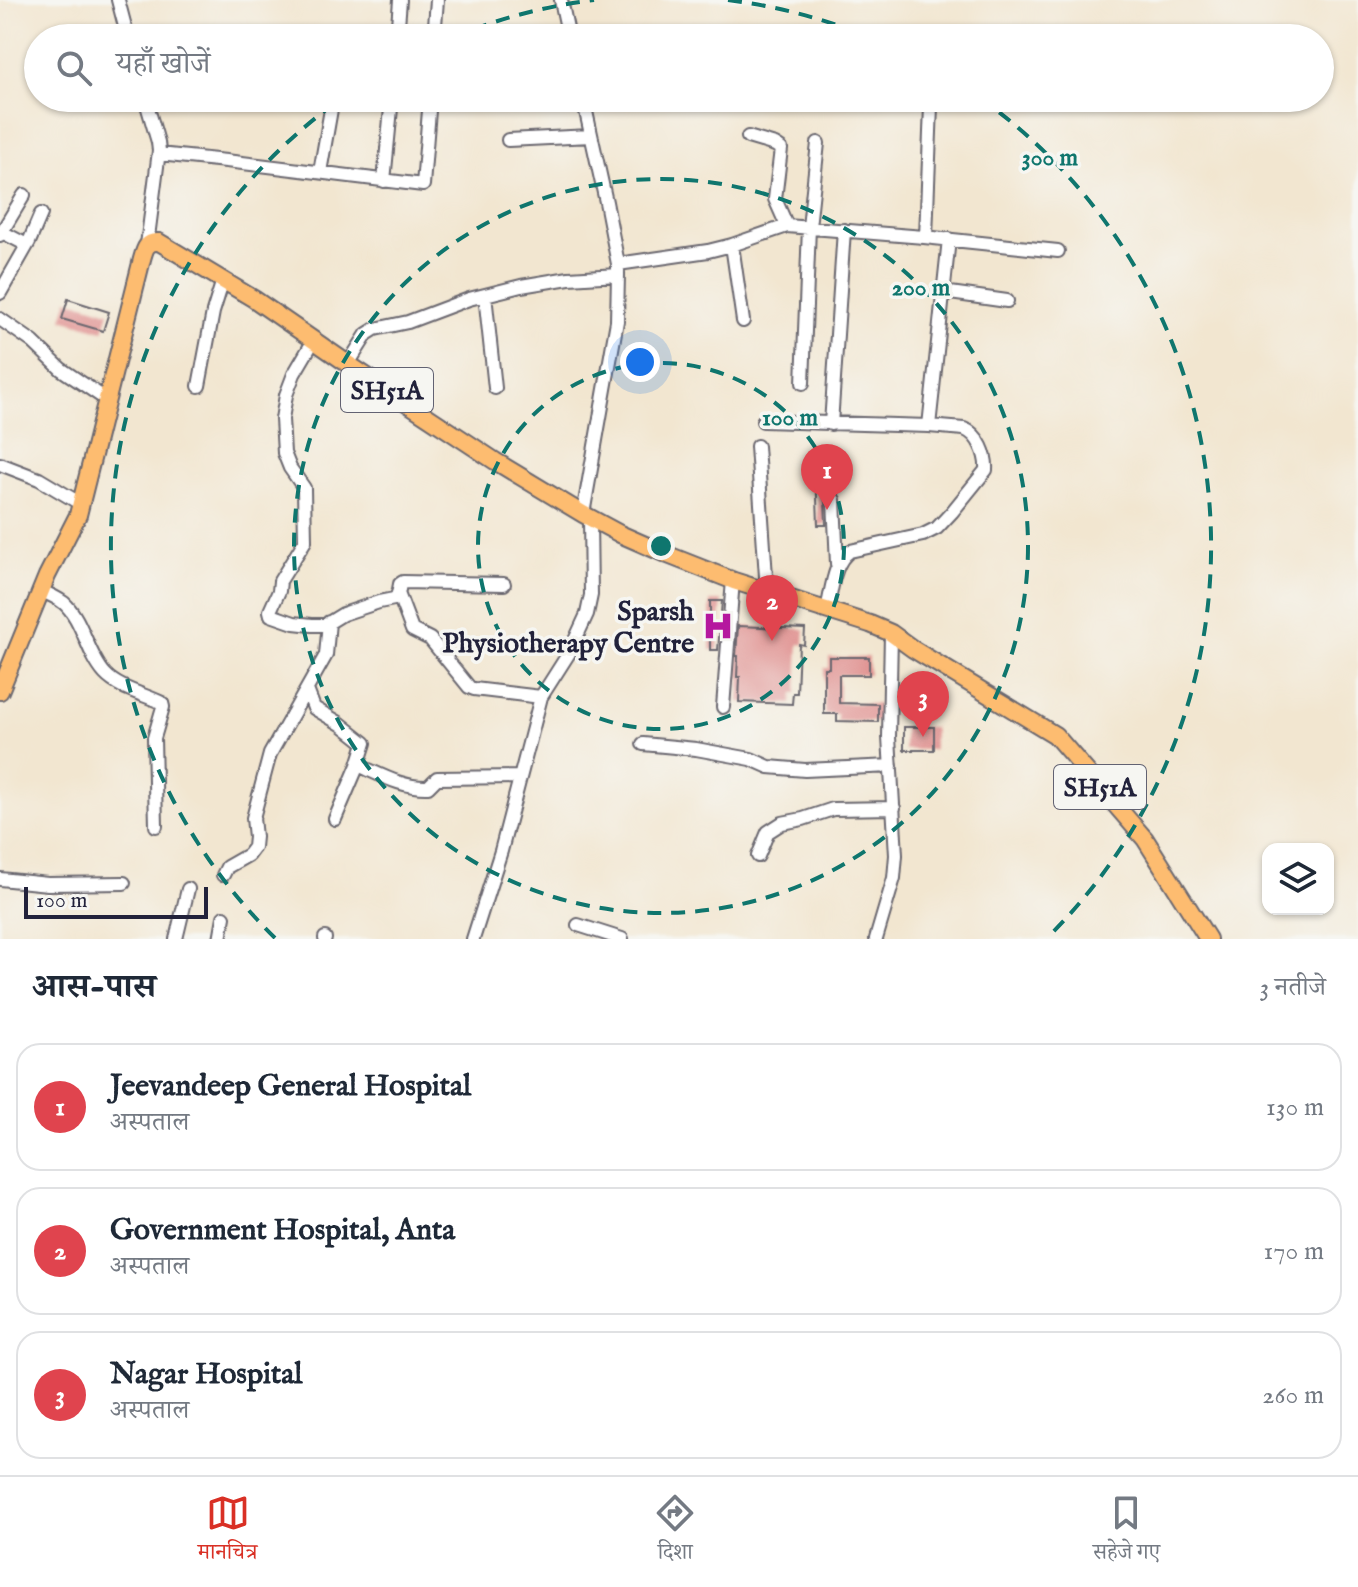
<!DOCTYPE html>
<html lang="hi">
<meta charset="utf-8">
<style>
body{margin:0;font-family:"IM FELL English","Noto Serif Devanagari",serif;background:#f2f2f3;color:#1f2937}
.controls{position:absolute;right:24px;bottom:24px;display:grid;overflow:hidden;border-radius:16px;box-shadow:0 2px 6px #0004}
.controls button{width:72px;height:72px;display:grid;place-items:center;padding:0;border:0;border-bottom:2px solid #e0e1e3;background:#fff;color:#1f2937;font:40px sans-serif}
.scale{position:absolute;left:24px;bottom:20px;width:184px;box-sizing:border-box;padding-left:8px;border:4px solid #22223b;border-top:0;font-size:22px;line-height:28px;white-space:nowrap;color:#22223b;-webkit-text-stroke:6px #f6f6f2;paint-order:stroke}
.you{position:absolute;left:640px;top:362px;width:28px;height:28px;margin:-20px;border:6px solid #fff;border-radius:50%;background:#1a73e8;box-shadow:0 0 0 12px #1a73e833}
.badge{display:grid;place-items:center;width:52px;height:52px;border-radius:50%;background:#d93025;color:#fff;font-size:26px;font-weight:700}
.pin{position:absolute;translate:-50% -66px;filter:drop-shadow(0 2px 4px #0008)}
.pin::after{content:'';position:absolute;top:42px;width:28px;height:24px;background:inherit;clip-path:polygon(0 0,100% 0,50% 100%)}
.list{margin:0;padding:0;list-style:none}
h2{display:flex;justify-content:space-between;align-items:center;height:104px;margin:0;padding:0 32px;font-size:34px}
h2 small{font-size:26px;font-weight:400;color:#747a83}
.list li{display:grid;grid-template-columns:52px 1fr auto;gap:24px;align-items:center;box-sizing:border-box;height:128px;margin:0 16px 16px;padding:0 16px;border:2px solid #e0e1e3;border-radius:24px}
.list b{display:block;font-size:30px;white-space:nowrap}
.list p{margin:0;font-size:26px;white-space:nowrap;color:#747a83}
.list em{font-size:26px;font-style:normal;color:#747a83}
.icon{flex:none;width:44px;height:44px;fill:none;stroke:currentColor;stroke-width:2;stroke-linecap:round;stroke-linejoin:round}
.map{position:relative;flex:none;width:1358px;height:939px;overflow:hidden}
.search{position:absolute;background:#fff;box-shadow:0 2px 6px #0004;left:24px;right:24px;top:24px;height:88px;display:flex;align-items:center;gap:20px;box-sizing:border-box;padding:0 28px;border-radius:44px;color:#747a83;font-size:30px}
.sheet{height:536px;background:#fff}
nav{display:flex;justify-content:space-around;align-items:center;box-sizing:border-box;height:112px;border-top:2px solid #e0e1e3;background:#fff;font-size:22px;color:#747a83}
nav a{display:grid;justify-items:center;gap:4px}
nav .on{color:#d93025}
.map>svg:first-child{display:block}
</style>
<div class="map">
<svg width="1358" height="939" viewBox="0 0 1358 939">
<rect width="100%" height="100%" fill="#f6f6f2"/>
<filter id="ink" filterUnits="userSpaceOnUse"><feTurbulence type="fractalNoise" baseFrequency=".0125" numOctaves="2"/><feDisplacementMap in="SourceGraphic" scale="16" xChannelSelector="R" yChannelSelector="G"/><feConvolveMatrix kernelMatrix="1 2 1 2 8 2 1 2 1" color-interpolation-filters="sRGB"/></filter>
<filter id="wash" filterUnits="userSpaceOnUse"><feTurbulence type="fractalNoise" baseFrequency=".006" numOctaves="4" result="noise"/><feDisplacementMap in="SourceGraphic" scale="32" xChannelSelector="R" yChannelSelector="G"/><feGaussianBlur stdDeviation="1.8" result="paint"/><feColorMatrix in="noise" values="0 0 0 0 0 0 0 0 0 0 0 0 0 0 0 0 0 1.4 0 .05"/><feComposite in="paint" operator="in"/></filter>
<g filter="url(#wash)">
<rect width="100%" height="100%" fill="#f2e6d0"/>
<g id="blocks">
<path fill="#df8c8b" d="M68,299L109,312L103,331L62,319Z
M838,469L839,493L833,491L826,495L825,500L826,525H818L816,470Z
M710,601H722L718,650H710Z
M738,626L805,629L804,645L799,644L797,693H793L792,704L739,702L740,677H737L738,656H736Z
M829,657H869V675H839V703L878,704V722L837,721V714H824V668H829Z
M904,727H934V750H904Z"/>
</g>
</g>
<g filter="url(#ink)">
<use href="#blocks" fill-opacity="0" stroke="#6b676f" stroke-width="2"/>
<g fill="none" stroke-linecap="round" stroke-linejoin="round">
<defs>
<path id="minor" d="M118,0L128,38
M561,0L569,38
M397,38L400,0
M434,38L437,0
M145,98L158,142L159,151L147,245
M748,137L775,145L781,149L775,199L787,226
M508,140L591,136
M159,154L226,161L423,185L430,98
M320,172L333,98
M384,181L392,98
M2,232L27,245
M0,235L24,195
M926,237L931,106
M732,245L743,321
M618,264L708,251L732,245L787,226L924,237L1058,251
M943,292L1007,301
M0,293L29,242L41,214
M485,295L495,388
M0,319L33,342L61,369L107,400
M314,340L294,374L286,395L282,419L284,453L290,468L304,488L305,541L280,581L279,591L270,611L271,615L294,623L312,625H325L343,614L379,602L394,599L398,595L400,584L403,582L504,584
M348,364L367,334L375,329L408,322L469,299L521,286L569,278L618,275
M803,383L809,227L818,143
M199,386L213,312L223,280
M763,421L929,426L964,429C979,434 987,456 986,470L952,512L937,528L923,535L850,551C833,562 832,591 827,609
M831,424L844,230
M929,426L949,239
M757,446L767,591
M0,464L39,479L81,504
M834,500L837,564
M583,514L617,321L618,275V264L606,202L583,98
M41,591C49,594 57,598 64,603C83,620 87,654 105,674C119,689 144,694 162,703L163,707L154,738L156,826
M398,593L412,630L430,639L469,687L474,689L541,697
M307,690L314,708L341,724L365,743L358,765L335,819
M723,707L733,580
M643,744L696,749L751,759L769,767L805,770L891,766
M358,765C381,775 403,788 428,787L437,778L520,777
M758,856L768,832L782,823L803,819L833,809L894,808
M223,875L227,867L248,855L254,847L255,837L253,818L270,754L326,655L329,622
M0,879L48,884L124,883
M578,925L622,939
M176,939L188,889
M220,939L224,917
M325,939V938
M473,939L501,851L541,697L569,653L587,614L591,595L590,519
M876,939L894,878L896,855L889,737L891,633"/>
<path id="major" d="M0,691L47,576L78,515L142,259C145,248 147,241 159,242L254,299L348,364L495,461L583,514L620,534L668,555L734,581L870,624L891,633L913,649L1055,735L1145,839L1208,939"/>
</defs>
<use href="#minor" stroke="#6b676f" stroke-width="16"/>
<use href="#major" stroke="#6b676f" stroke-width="20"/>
<use href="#minor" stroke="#fff" stroke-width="12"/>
<use href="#major" stroke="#fdbc70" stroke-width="16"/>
</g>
</g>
<g fill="none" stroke="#0f766e" stroke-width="4" stroke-dasharray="14 10">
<circle cx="661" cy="546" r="183"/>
<circle cx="661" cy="546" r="367"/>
<path d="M275 938A550 550 0 0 1 342 98M451 38A550 550 0 0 1 594 0M728 0A550 550 0 0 1 871 38M980 98A550 550 0 0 1 1047 938"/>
</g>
<defs>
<symbol id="hospital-bare" viewBox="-9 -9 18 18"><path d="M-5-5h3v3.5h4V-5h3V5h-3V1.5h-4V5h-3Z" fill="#b5179e" stroke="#f6f6f2" stroke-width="2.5" paint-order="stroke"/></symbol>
</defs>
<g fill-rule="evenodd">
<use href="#hospital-bare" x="696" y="604" width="44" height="44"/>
</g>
<g text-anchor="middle" stroke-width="7" stroke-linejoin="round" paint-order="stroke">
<g fill="#f6f6f2" stroke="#626272" stroke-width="2">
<rect x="341" y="368" width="92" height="44" rx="6"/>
<rect x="1054" y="765" width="92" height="44" rx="6"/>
</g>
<g font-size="26" font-weight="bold" fill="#22223b">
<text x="387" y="399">SH51A</text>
<text x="1100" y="796">SH51A</text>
</g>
<g font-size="28" font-weight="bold" fill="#22223b" stroke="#f6f6f2" text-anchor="end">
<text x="694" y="620">Sparsh<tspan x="694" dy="32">Physiotherapy Centre</tspan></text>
</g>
</g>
<circle cx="661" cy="546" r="12" fill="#0f766e" stroke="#f6f6f2" stroke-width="4"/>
<g font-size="24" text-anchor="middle" font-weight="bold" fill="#0f766e" stroke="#f6f6f2" stroke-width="7" stroke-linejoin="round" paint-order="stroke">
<text x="1050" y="165">300 m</text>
<text x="921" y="295">200 m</text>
<text x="790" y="425">100 m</text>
</g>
</svg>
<div class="controls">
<button><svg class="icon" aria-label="layers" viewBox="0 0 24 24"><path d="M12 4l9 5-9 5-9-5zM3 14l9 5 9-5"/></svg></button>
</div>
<div class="scale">100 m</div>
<div class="you"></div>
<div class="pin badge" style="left:827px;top:510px;background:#e0444e">1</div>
<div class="pin badge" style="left:772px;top:641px;background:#e0444e">2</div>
<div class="pin badge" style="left:923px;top:737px;background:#e0444e">3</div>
<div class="search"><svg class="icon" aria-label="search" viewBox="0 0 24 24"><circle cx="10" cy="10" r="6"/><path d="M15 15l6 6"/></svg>यहाँ खोजें</div>
</div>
<section class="sheet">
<h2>आस-पास<small>3 नतीजे</small></h2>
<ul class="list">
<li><span class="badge" style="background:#e0444e">1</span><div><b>Jeevandeep General Hospital</b><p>अस्पताल</p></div><em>130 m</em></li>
<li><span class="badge" style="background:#e0444e">2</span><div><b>Government Hospital, Anta</b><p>अस्पताल</p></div><em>170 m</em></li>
<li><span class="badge" style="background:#e0444e">3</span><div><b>Nagar Hospital</b><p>अस्पताल</p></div><em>260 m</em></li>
</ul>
</section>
<nav>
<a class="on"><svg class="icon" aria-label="map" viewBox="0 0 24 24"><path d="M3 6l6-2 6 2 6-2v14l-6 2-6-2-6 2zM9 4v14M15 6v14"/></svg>मानचित्र</a>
<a><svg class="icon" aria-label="directions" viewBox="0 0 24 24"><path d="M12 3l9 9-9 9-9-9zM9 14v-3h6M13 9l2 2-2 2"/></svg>दिशा</a>
<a><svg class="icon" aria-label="saved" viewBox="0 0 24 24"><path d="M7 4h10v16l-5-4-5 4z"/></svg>सहेजे गए</a>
</nav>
